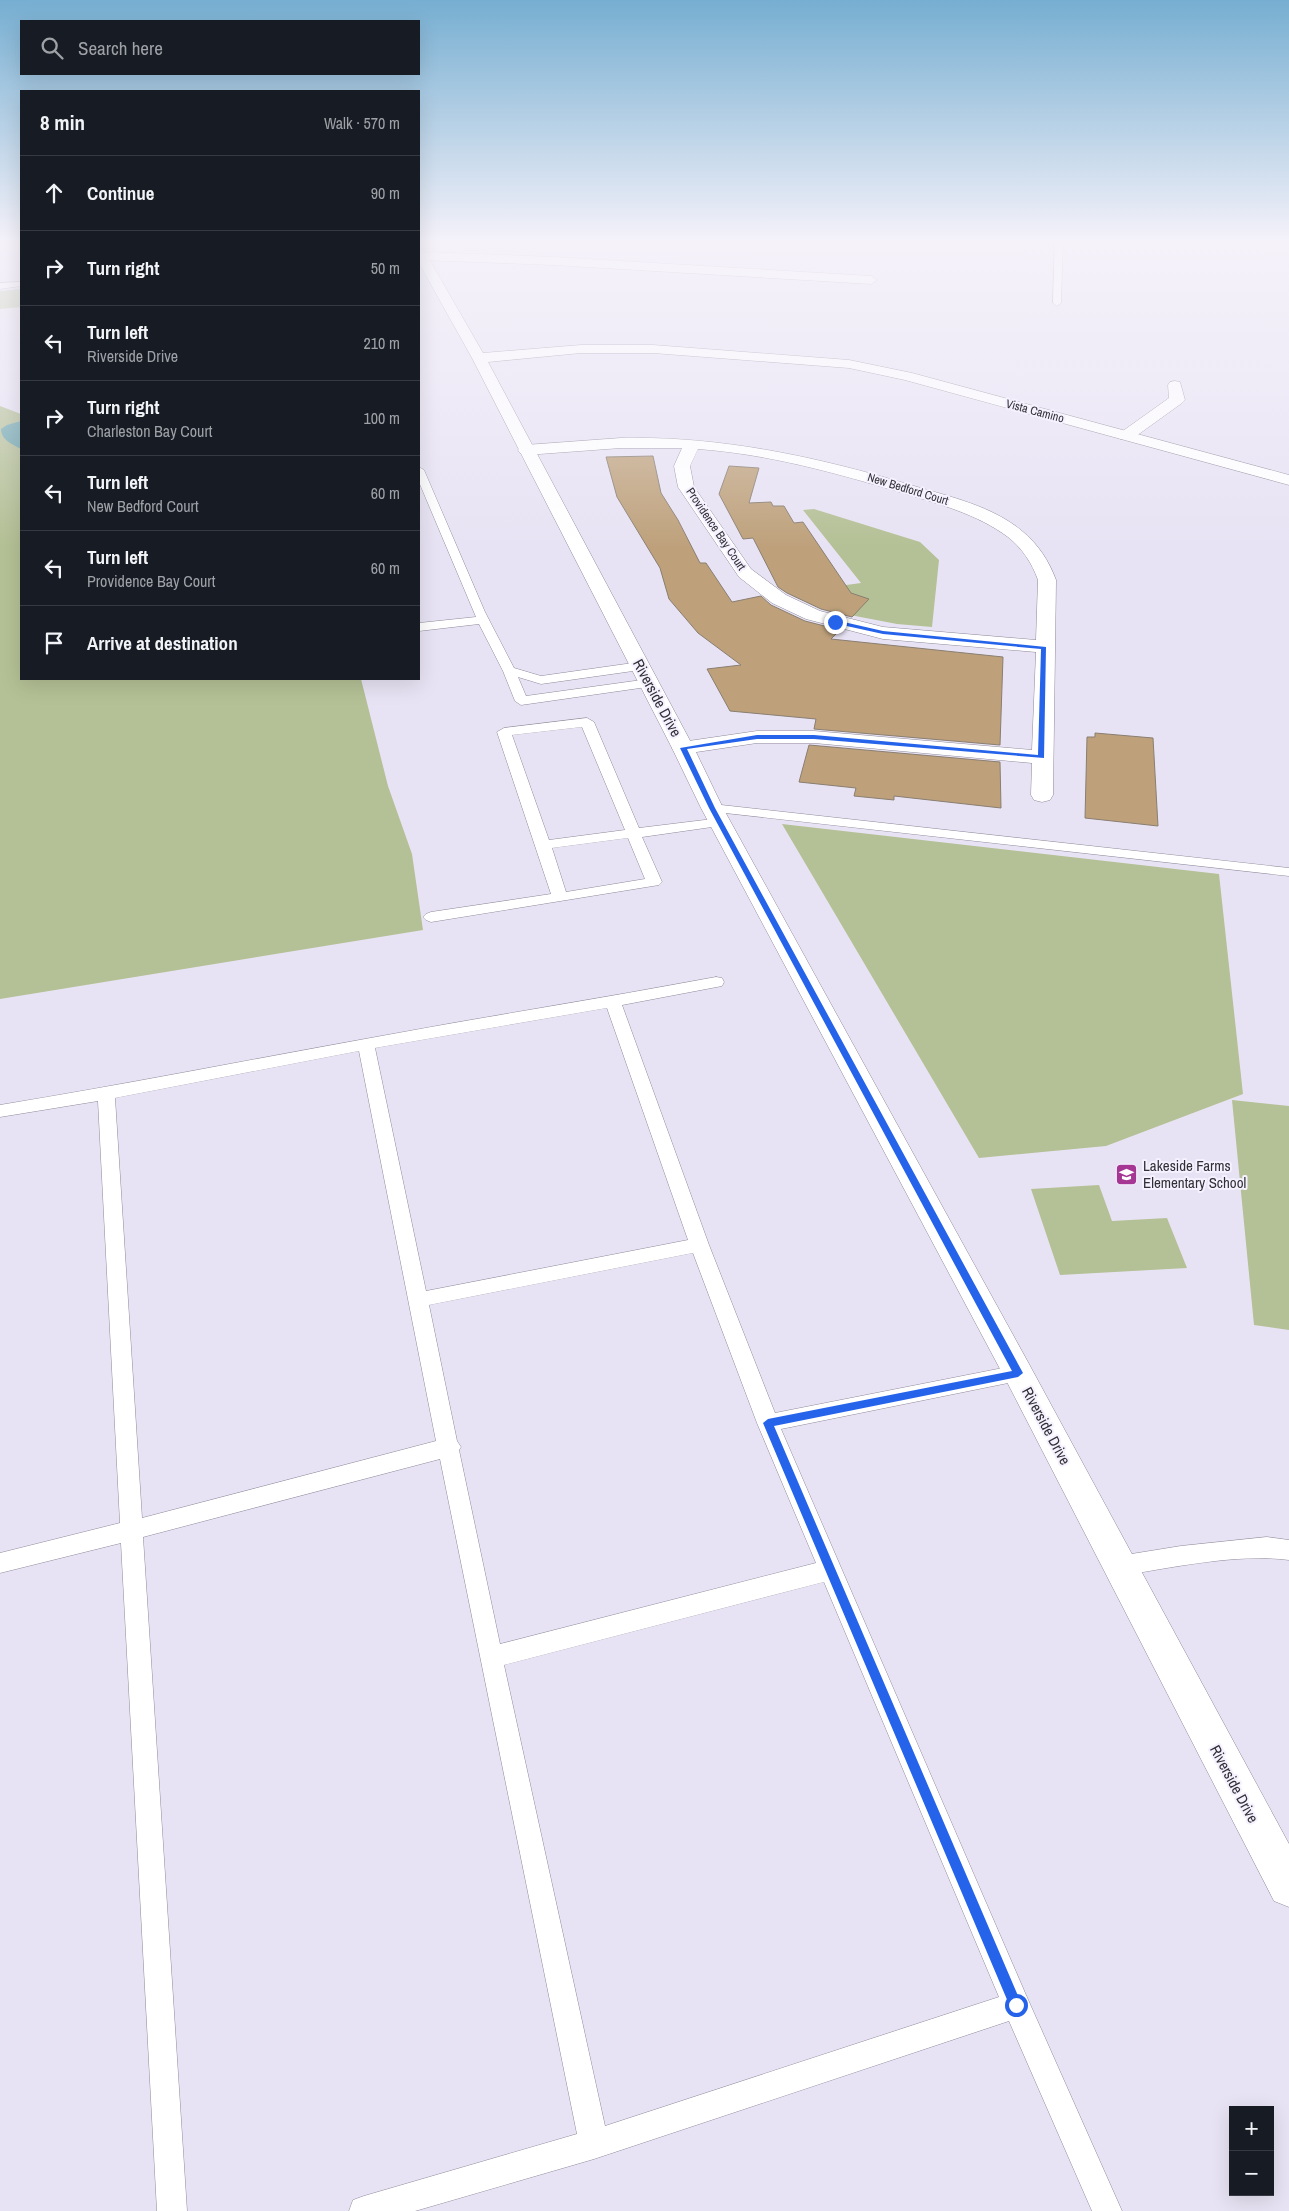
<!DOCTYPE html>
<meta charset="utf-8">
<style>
body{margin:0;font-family:"Archivo Narrow",sans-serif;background:#242831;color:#f1f3f6}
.controls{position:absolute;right:15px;bottom:15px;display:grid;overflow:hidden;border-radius:0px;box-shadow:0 5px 20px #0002}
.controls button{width:45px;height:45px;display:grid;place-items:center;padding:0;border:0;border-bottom:1px solid #363941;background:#171b24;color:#f1f3f6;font:25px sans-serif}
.stop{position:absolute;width:15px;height:15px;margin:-11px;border:4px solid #2563eb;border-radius:50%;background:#fff}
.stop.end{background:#2563eb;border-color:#fff;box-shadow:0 1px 5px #0008}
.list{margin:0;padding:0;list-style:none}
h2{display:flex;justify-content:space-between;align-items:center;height:65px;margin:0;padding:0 20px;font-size:21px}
h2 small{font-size:16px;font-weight:400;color:#9ea1a6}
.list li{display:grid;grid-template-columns:32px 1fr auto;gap:15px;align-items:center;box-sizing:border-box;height:75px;padding:0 20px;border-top:1px solid #363941}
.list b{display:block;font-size:19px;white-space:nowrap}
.list p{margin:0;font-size:16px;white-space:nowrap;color:#9ea1a6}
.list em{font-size:16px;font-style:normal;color:#9ea1a6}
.icon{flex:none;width:28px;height:28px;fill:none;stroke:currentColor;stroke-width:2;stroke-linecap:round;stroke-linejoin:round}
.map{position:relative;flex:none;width:1289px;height:2211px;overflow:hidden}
.search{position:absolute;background:#171b24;box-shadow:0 5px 20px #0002;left:20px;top:20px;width:400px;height:55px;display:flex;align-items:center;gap:12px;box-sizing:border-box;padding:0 18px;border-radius:0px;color:#9ea1a6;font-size:19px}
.panel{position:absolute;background:#171b24;box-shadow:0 5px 20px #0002;left:20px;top:90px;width:400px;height:590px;border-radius:0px}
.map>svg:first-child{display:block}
</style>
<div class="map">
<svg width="1289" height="2211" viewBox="0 0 1289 2211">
<rect width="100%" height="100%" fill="#e8e3f4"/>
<path fill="#b4c095" d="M21,289V307L0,309V291Z
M0,406L21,414V679H361L388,786L412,854L423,930L0,999Z
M814,509L920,542L939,560L932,627L897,624L850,615L795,592L861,583L803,510Z
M782,824L1219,874L1243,1094L1106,1146L979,1158Z
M1232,1100L1289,1106V1330L1254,1325Z
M1099,1185L1112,1221L1167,1218L1187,1268L1060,1275L1031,1189Z"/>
<path fill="#6ba5ae" d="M21,421V449C12,444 1,440 1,429L7,425Z"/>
<path fill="#bea17b" stroke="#897e71" d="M653,456L661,493L678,520L700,563H706L732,602L761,596L771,605L805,621L840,630L831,639L1003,657L1000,745L814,729L816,719L730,711L707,669L741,665L698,633L669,599L660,568L617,497L606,457Z
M729,466L759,468L749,503L771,502L773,506H784L794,523L803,522L851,593L869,599L852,617L821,609L787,593L778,587L753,538L743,539L719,494Z
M1095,733L1153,738L1158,826L1085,818L1087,737H1095Z
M809,745L1000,762L1001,808L894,796V800L854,796L856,788L799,782Z"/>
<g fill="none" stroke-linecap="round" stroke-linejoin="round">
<defs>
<path id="lane" d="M1055,239H1063L1061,303L1057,306L1053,303Z
M21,282V286L0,289V283Z
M419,467L424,470L485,612L514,668L541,676L640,662L646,666L640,670L541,684L518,677L526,696L649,679L654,680L655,683L654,686L521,705L515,701L503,671L479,624L419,631V623L476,617L419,482Z
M587,718L594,722L639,828L721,818L728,822L726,825L642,837L662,882L659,885L431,922L426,920L423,917L426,914L431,912L551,894L497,732L504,728ZM582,727L625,830L549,840L512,735ZM628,838L645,879L566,892L552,848Z
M712,804L1289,868V876L707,811L705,808Z
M716,977L722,978L724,982L722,986L622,1005L709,1245L775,1413L1018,1365L1025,1367L1028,1373L1025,1379L1018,1381L781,1429L1026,1995L1122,2211H1092L1009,2021L594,2159L415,2211H349L353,2200L364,2196L577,2134L440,1459L143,1537L187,2211H157L121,1543L0,1573V1553L120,1523L98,1101L0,1117V1105C122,1085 243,1061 365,1039C482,1017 599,999 716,977ZM607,1008L688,1240L426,1291L375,1048ZM359,1051L436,1441L142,1518L115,1098ZM693,1253L757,1423L816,1563L500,1644L459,1450L461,1447L457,1441L429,1305ZM824,1582L999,1997L605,2126L504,1665Z
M1267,1537L1289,1540V1560C1238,1553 1170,1568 1119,1576L1111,1573L1108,1566L1111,1559L1119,1556L1181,1546Z"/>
<path id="street" d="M422,252L553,257L871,276L877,280L871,284L553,265L422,260L419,259V253Z
M1175,381L1180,382L1185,400L1182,403L1132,439H1120L1118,436L1120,433L1169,398L1168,385L1170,382Z
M621,438C722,436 818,457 914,486C951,497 992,506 1022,531C1038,544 1049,561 1056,580L1053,795L1050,800L1042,802L1034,800L1031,795L1032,763L814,743H757L683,754L675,753L672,748L675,743L757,731H814L1032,750L1036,652L883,639L806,619L772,603L739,577L678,487L674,466L682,448H621L526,455L520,453L518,450L520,447L526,445ZM698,449C768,454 836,473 903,493C939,504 977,514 1008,537C1022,548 1032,563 1038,580L1036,640L883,627L820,611L786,595L751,569L694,487L690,466Z"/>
<path id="secondary" d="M419,248L425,252L483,353L581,345H653L849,360L912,373L1289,475V485L905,380L849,368L653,353H581L488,362L694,748L723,808L1029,1364L1289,1844V1907L1274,1901L1007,1382L701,808L672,748L472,358L419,263Z"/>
</defs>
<use href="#lane" stroke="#8f8a9a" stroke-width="1"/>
<use href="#street" stroke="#8f8a9a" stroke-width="1"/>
<use href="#secondary" stroke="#8f8a9a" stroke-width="1"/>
<use href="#lane" fill="#fff" fill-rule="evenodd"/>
<use href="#street" fill="#fff" fill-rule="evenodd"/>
<use href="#secondary" fill="#fff" fill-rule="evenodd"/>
</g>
<linearGradient id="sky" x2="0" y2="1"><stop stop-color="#76aed1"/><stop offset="0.44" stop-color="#f5f2fa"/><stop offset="1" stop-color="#f5f2fa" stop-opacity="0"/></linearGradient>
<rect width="1289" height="548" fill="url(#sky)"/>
<path fill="#2563eb" d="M835,620L883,631L1046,647L1044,758L814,739H757L687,749L715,808L1023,1373L1018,1377L774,1426L1022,2005L1021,2009L1016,2011L1011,2009L763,1423L768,1419L1012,1371L709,808L680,748L757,735H814L1038,755L1041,649L883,634L833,623Z"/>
<defs>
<symbol id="school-square" viewBox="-11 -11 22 22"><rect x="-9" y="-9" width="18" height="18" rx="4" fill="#a53694" stroke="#f5f1ff"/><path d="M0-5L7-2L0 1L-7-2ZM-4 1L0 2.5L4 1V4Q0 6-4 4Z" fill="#fff"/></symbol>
</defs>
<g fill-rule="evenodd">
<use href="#school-square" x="1114" y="1162" width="25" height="25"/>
</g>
<g text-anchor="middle" stroke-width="4" stroke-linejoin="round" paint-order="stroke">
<g font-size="12" fill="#323036" stroke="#f5f1ff">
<text transform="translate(1035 411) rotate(15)" y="4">Vista Camino</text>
<text transform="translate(908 489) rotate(17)" y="4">New Bedford Court</text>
<text transform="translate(716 529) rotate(56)" y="4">Providence Bay Court</text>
</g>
<g font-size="15" fill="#323036" stroke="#f5f1ff">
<text transform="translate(657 698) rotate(62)" y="5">Riverside Drive</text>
<text transform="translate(1046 1426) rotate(62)" y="5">Riverside Drive</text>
<text transform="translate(1234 1784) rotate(62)" y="5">Riverside Drive</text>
</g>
<g font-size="15" fill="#323036" stroke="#f5f1ff" text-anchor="start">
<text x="1143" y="1171">Lakeside Farms<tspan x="1143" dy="17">Elementary School</tspan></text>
</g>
</g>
</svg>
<div class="controls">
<button>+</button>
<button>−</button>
</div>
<div class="stop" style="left:1016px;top:2005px"></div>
<div class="stop end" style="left:835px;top:622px"></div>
<div class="search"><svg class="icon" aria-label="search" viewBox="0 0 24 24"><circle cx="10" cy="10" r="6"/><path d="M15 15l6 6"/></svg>Search here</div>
<section class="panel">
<h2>8 min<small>Walk · 570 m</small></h2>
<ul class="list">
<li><svg class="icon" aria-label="ahead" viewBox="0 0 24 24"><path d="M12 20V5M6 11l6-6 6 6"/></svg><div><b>Continue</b></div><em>90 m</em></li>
<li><svg class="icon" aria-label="right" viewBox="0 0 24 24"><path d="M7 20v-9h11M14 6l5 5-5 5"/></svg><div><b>Turn right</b></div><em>50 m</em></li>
<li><svg class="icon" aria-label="left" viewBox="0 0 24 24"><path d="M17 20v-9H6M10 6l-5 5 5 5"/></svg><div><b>Turn left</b><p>Riverside Drive</p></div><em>210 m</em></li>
<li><svg class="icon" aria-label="right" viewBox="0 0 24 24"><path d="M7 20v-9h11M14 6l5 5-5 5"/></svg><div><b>Turn right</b><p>Charleston Bay Court</p></div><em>100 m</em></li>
<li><svg class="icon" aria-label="left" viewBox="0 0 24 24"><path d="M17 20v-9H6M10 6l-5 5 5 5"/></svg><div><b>Turn left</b><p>New Bedford Court</p></div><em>60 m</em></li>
<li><svg class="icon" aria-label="left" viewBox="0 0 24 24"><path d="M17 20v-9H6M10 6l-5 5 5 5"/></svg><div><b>Turn left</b><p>Providence Bay Court</p></div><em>60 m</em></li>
<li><svg class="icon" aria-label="arrive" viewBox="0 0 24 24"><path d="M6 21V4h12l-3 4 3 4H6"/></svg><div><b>Arrive at destination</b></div></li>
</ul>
</section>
</div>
